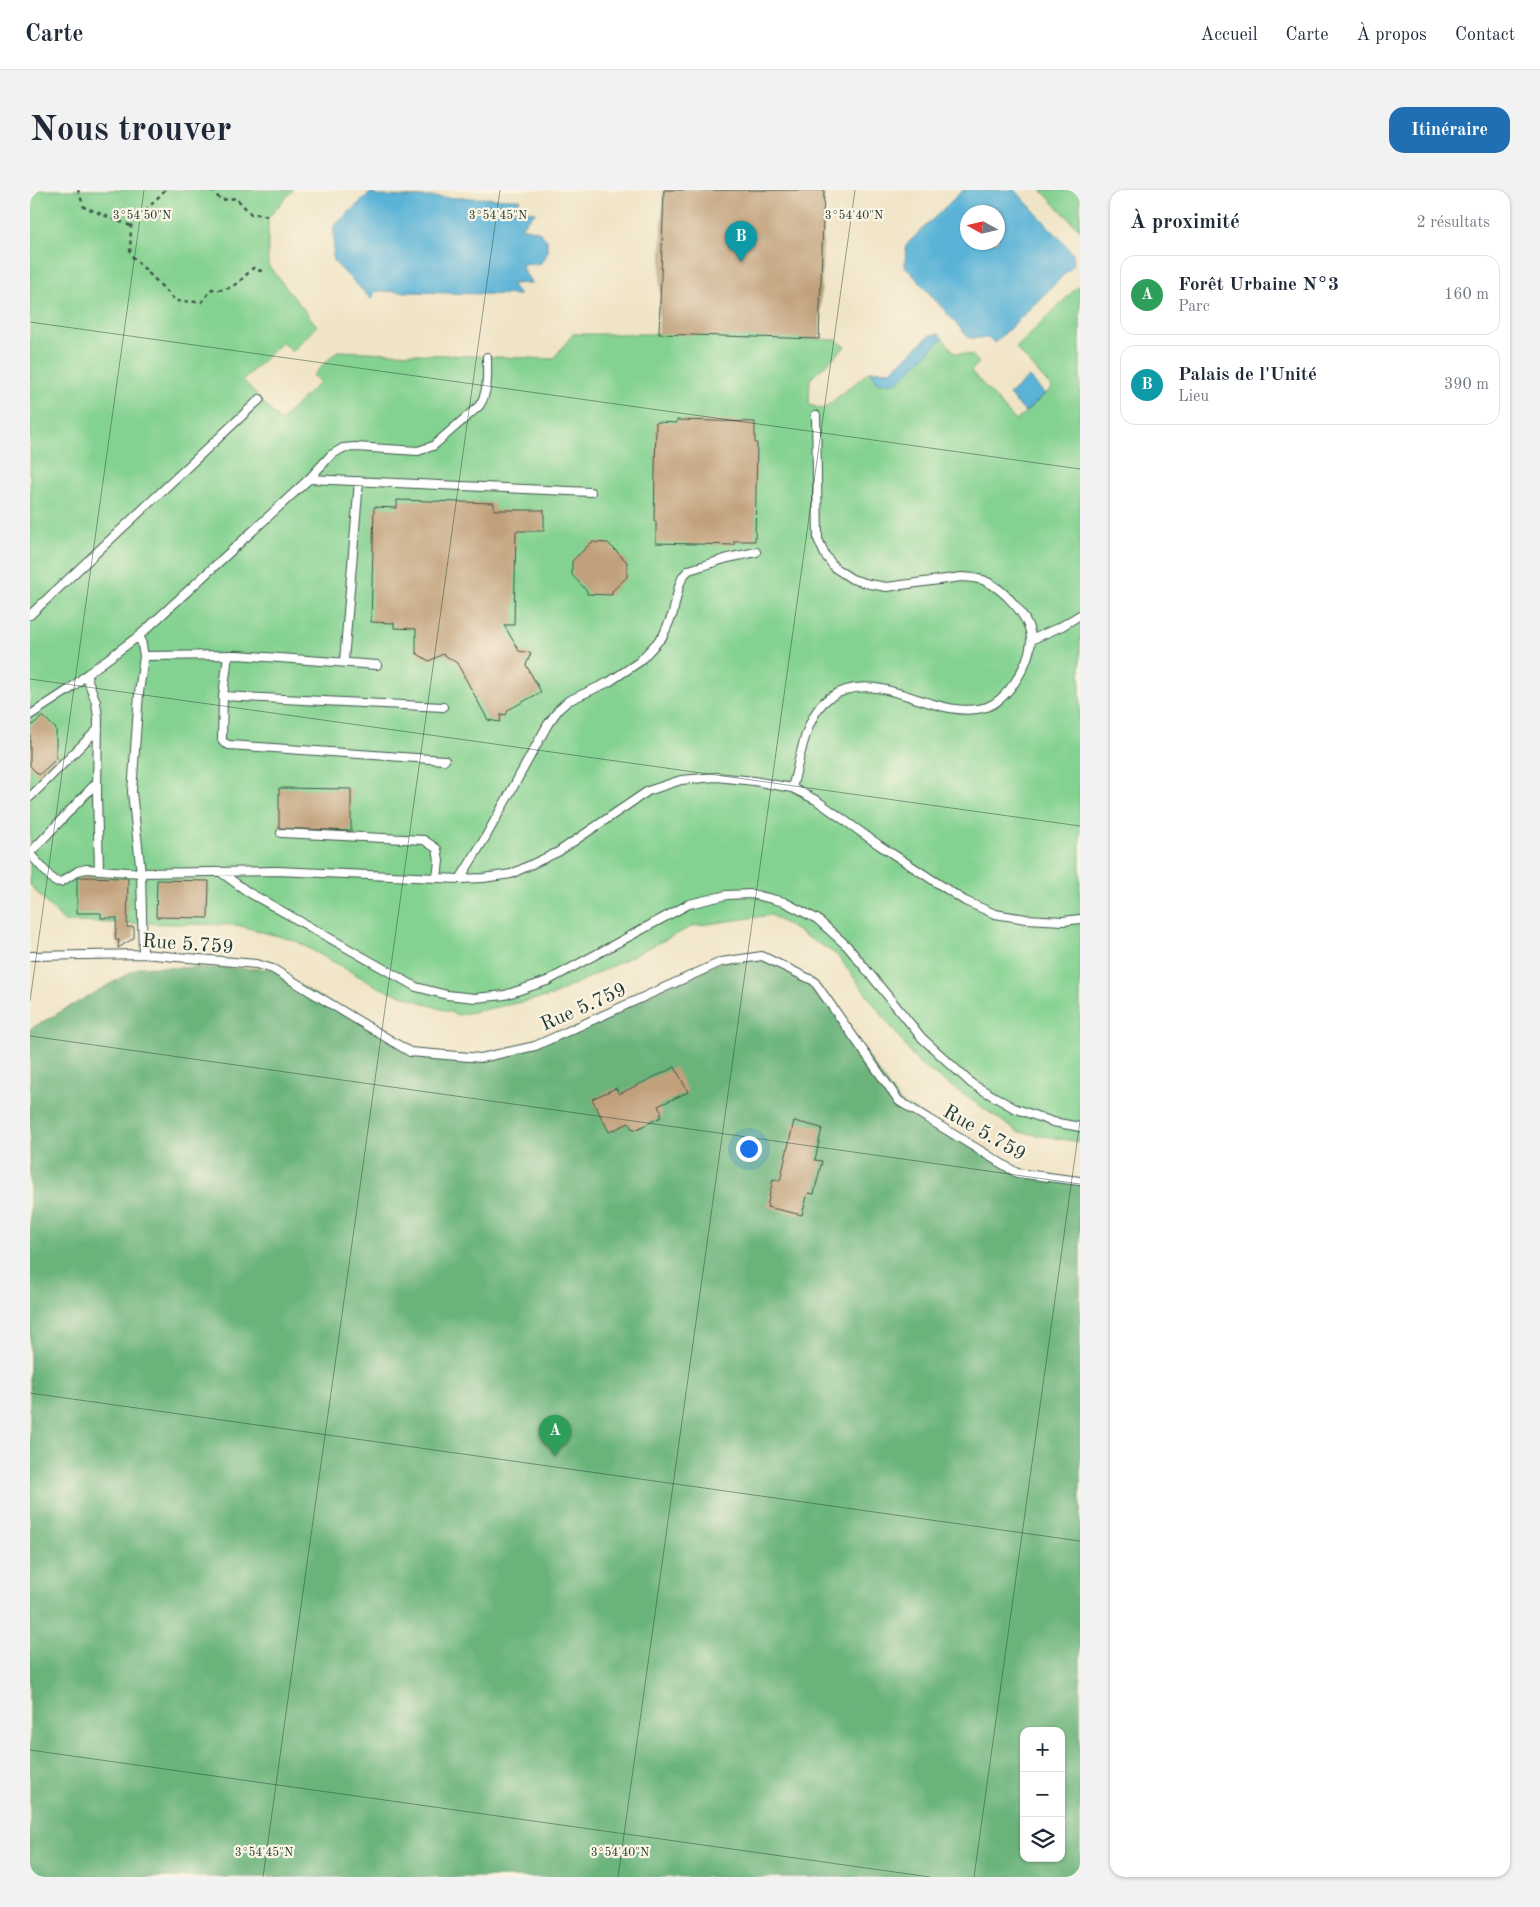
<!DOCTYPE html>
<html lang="fr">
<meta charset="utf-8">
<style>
body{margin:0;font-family:"Old Standard TT",serif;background:#f2f2f3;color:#1f2937}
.controls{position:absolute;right:15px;bottom:15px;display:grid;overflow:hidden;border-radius:10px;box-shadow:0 1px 4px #0004}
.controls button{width:45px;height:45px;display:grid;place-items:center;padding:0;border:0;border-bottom:1px solid #e0e1e3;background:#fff;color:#1f2937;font:25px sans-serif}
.compass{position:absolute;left:930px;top:15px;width:45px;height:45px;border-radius:50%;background:#fff;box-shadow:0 1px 4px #0004;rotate:278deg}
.you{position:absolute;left:718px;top:958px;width:18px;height:18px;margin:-12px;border:4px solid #fff;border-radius:50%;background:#1a73e8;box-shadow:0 0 0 8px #1a73e833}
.badge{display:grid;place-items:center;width:32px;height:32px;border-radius:50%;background:#1f6fb2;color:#fff;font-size:16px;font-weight:700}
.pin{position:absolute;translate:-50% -41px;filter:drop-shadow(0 1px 2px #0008)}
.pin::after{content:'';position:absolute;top:26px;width:18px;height:15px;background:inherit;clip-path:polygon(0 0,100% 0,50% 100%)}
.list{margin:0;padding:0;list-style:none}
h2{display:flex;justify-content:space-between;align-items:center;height:65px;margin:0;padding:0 20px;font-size:21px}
h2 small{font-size:16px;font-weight:400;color:#747a83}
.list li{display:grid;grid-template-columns:32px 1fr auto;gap:15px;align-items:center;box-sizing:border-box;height:80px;margin:0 10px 10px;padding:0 10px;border:1px solid #e0e1e3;border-radius:15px}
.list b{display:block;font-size:19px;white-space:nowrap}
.list p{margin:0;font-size:16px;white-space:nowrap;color:#747a83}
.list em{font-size:16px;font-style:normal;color:#747a83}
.icon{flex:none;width:28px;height:28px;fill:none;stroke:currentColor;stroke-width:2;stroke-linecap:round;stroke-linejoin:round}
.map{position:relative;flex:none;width:1050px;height:1687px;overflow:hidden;border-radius:15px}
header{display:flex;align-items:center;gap:30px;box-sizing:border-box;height:70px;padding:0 25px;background:#fff;border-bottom:1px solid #e0e1e3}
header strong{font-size:24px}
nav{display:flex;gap:28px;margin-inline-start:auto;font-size:18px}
.intro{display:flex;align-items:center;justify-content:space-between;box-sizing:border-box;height:120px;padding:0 30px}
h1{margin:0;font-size:35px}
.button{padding:12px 22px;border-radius:15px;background:#1f6fb2;color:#fff;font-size:18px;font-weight:700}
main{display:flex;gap:30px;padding:0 30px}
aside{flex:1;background:#fff;border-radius:15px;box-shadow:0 1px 4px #0004}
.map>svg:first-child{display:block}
</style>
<header>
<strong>Carte</strong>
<nav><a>Accueil</a><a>Carte</a><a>À propos</a><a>Contact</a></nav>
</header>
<div class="intro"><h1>Nous trouver</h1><a class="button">Itinéraire</a></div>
<main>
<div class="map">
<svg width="1050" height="1687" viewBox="0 0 1050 1687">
<rect width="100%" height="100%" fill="#fcf5e5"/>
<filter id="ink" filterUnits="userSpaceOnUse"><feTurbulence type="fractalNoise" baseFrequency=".02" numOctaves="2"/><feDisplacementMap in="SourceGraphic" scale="10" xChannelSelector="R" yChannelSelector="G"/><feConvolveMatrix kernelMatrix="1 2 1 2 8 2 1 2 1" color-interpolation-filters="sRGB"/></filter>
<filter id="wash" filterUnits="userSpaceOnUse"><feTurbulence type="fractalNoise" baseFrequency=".0096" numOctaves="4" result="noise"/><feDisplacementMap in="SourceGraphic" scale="20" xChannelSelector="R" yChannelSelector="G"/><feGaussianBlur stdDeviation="1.12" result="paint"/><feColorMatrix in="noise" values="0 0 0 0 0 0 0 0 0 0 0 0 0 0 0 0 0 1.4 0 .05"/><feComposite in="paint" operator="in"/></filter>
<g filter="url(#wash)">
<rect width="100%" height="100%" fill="#f0e4c6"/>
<path fill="#84d291" stroke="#528862" d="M0,0H263L238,28V75L287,136L262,162L252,152L213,190L250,231L290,192L283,185L307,161L523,169L543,144H629L634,0H794L789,149L807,150L815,157L780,189L779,215L793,219L840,181H861L900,145L909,144L925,163L942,165L949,173L941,181L986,231L1022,198L986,158L1050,94V952L988,942L889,874L807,765L741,725L663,736L521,806L428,825L348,797L266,751L207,735L34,732L0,695Z
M1011,0H1050V40Z"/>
<path fill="#6bb47b" stroke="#457858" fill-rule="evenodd" d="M732,766L784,791L869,911L987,983L1050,991V1687H0V839L110,777L243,779L380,862L451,868L505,856L691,772ZM994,1541H1031V1668H994Z"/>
<path fill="#5ab3d7" stroke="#3c7886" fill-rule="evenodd" d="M933,0H985L1043,63L1044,75L965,153L959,148H939L875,76L876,55ZM968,22V52H938V22Z
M341,2L347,6L491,9L481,20L506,22L491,37L508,41L517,50V64L510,74H492L493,80L502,93L481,94L490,105L346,101L341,109L303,71L304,36Z
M909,144L913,148L868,192L849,193L840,181H861L900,145Z
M999,187L1015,204L995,222L979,205Z"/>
<g id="blocks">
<path fill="#c1a17c" d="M634,0H794L789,149L629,144Z
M647,230L725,232V253H727L725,351H704V355L626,353V331H624L626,232L647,233Z
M367,310L464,313V320H514V341H486L484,435H474L489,461L501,463L496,475L511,502L478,520L476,525L471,524L470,532L458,530L427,473L413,464L399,471L386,463V439L364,438V433L341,432L344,317L367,318Z
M562,352L578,353L597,372V387L582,401V405L557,404V401L542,385V371Z
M13,526L26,539V569L9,585L0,576V537Z
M249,598L321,599V641L249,638Z
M50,687L98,688L97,737H104V748L88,758L89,750H85L87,728H71V723H47V688Z
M127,690L179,691L178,728L126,727Z
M645,877L658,902L628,916L632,924L630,925L631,927L605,940L604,938L602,939L599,933L579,942L562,909L586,898L589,904Z
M764,931L792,938L785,970L792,971L784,1004L778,1003L772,1025L737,1017L743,989L750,991Z"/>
</g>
</g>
<g filter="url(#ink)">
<use href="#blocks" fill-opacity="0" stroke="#3e564a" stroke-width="1"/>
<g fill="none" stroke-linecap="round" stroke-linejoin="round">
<defs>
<path id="service" d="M279,289L301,265L313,258L325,257L388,261L403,256L449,216C459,202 457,184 457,167
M0,425L230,209
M1001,450L1032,436L1050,425
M198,465L193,506L192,549L194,553L199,555L415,570
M114,466L207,465L347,475
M314,471L329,291
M56,485L66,512L68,528L67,605L69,680
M193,506L413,517
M0,525L40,499L56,485L110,445L279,289L561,302
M762,598C770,571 775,524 799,508C850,474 904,533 957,517C968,513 978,502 985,492C993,480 1000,466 1001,451C1002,428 973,398 953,390C946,388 938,387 931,387L857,397L839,394L822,389L805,378L795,365L788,349L786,225
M0,607L68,539
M251,643L394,650L407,659L409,671L407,688
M0,663L67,592
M0,664L24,691L31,692L48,681L56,679L111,683L102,602L109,503L114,466L110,445
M189,681L218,702L386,797L417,805L445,808L475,805L517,791L659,714L697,705L722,704L754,712L787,729L817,756L892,848L942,894L984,918L1023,932L1050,937
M430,689L455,648L518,534L529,519L538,511L579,492L609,472L633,446L643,423L649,396L653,386L659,380L698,368L726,362
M113,764L111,683L247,681L430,689L453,688L481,684L528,662L618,601L651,590L686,587L724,591L762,598L786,610L849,655L935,711L965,724L996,729L1033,731L1050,729
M0,766L113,764L226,774L243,779L380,862L451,868L505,856L691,772L732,766L784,791L869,911L987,983L1050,991"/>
</defs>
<use href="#service" stroke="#3e564a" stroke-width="10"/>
<path stroke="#3e564a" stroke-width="2.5" stroke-dasharray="4 4" stroke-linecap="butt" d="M48,0L54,17L101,36
M135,0L101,36L100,64L146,111L172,112L182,99C201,103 211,90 223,78L230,81L235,78
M181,0L191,10L206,8L221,24H232L237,26"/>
<use href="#service" stroke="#fff" stroke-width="8"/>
</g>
</g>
<path fill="none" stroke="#1f3d34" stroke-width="1" stroke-opacity="0.45" d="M0,132L1050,279M0,489L1050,636M0,811L114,0M0,846L1050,994M0,1203L1050,1351M0,1560L900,1687M233,1687L470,0M588,1687L825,0M944,1687L1050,931"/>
<g text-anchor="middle" stroke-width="4.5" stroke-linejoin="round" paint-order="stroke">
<g font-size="20" fill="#1f3d34" stroke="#fcf5e5">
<text transform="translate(158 753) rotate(4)" y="7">Rue 5.759</text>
<text transform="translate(553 816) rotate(-24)" y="7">Rue 5.759</text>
<text transform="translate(955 942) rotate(30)" y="7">Rue 5.759</text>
</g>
</g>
<g font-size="12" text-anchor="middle" fill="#1f3d34" stroke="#fcf5e5" stroke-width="4.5" stroke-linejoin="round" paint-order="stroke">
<text x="112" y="29">3°54'50"N</text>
<text x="468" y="29">3°54'45"N</text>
<text x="824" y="29">3°54'40"N</text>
<text x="234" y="1666">3°54'45"N</text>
<text x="590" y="1666">3°54'40"N</text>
</g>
</svg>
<div class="controls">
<button>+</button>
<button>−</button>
<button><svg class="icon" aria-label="layers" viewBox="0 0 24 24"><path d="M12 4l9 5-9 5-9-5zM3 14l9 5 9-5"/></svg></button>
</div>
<svg class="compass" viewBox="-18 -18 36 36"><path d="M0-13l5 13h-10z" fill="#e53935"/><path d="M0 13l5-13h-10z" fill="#747a83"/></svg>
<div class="you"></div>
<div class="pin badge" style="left:525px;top:1266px;background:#2e9e5b">A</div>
<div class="pin badge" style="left:711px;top:72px;background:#0f9aa8">B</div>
</div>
<aside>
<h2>À proximité<small>2 résultats</small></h2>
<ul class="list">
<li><span class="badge" style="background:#2e9e5b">A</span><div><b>Forêt Urbaine N°3</b><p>Parc</p></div><em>160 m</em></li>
<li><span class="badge" style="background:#0f9aa8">B</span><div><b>Palais de l'Unité</b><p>Lieu</p></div><em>390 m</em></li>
</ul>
</aside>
</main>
